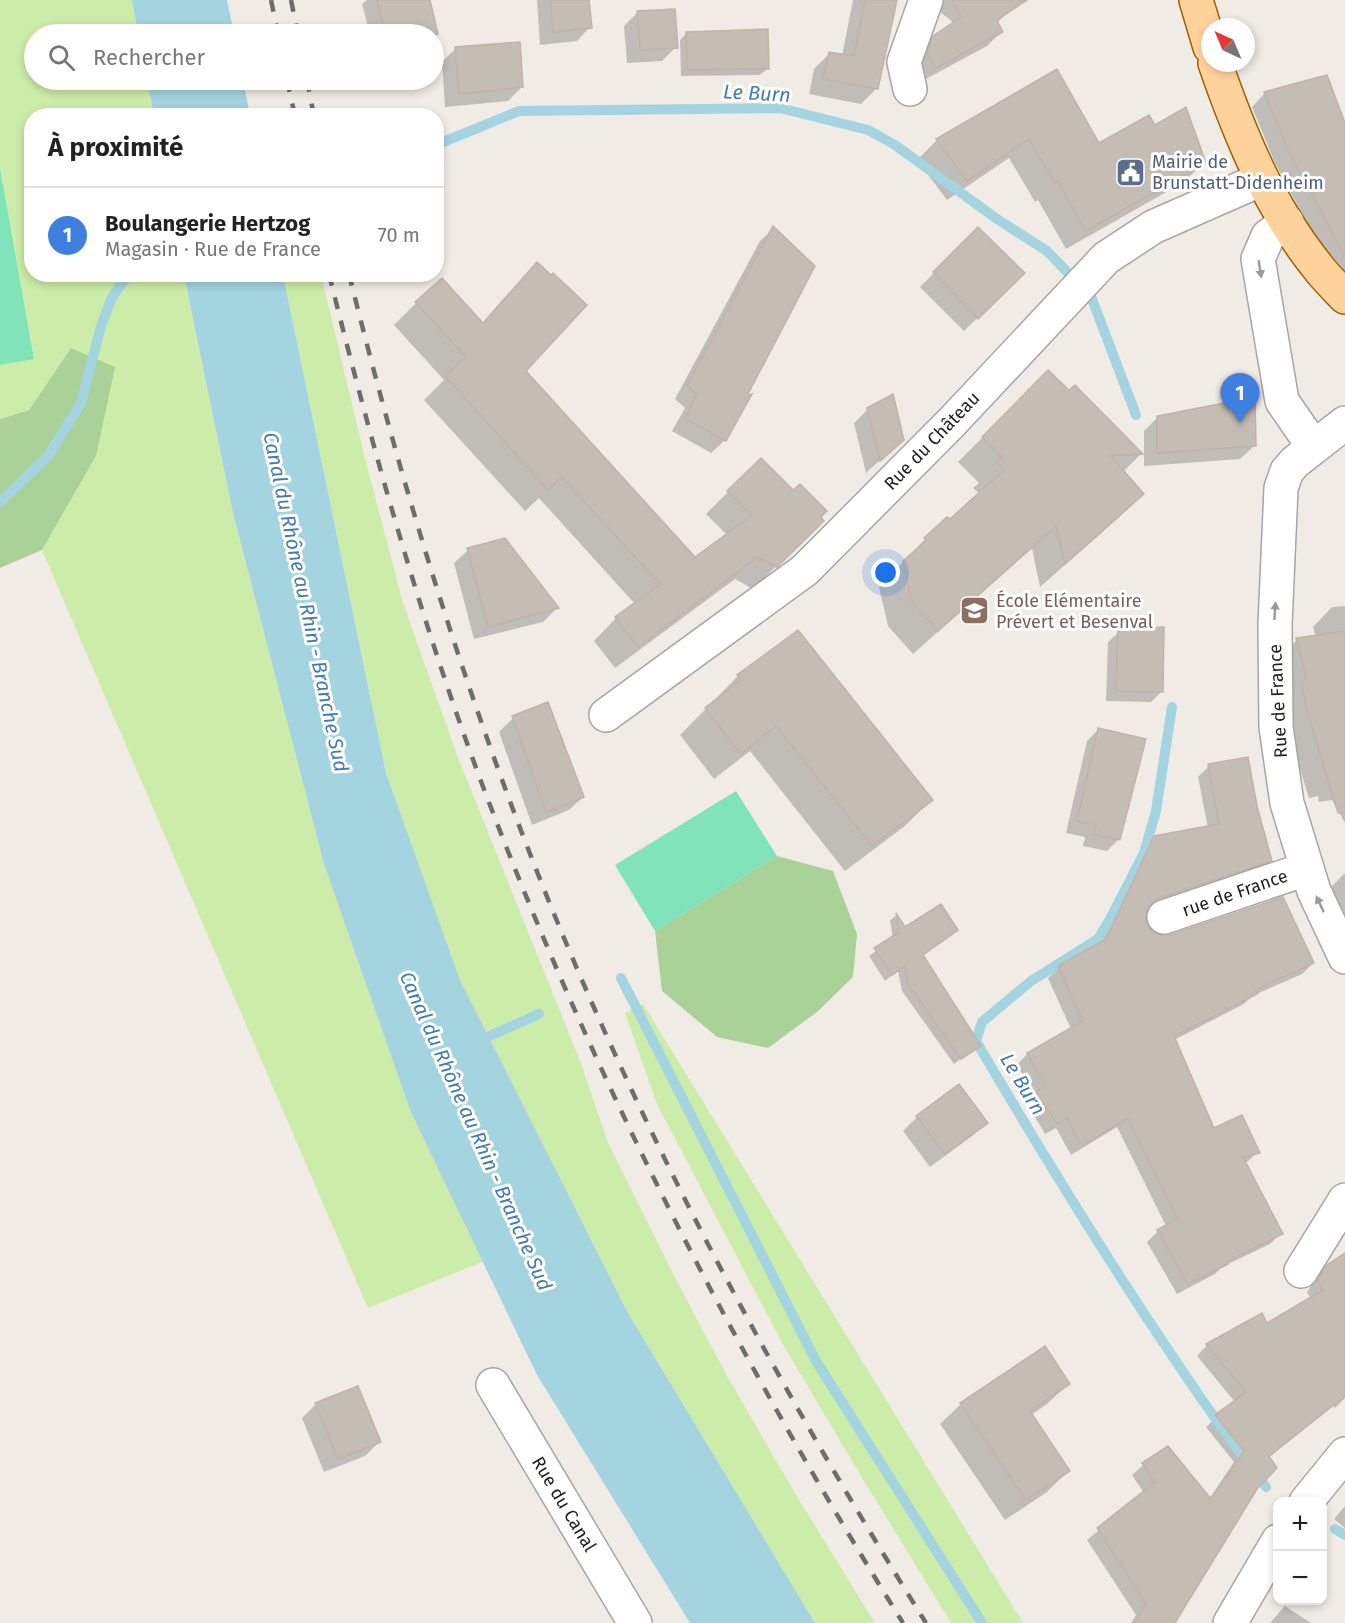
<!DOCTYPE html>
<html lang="fr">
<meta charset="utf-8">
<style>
body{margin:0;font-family:"Fira Sans",sans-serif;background:#f2f2f2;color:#222}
.controls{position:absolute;right:18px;bottom:18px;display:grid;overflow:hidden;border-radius:12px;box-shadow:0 3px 9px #0003}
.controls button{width:54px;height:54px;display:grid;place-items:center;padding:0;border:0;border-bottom:2px solid #e0e0e0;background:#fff;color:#222;font:30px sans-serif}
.compass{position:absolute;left:1201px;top:18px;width:54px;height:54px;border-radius:50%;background:#fff;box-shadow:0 3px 9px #0003;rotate:316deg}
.you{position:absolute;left:886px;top:573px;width:21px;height:21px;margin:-15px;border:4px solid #fff;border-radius:50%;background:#1a73e8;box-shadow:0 0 0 9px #1a73e833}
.badge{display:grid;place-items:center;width:39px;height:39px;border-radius:50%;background:#ce0005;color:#fff;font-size:20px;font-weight:700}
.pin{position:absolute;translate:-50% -50px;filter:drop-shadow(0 2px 3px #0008)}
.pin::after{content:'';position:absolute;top:32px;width:21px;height:18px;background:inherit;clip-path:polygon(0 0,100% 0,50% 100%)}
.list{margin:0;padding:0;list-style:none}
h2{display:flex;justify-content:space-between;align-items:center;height:78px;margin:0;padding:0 24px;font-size:26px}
h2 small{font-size:20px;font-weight:400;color:#767676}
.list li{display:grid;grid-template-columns:39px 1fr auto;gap:18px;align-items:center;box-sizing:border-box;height:96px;padding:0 24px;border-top:2px solid #e0e0e0}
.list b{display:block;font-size:22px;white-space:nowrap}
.list p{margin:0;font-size:20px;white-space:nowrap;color:#767676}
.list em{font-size:20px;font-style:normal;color:#767676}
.icon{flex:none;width:33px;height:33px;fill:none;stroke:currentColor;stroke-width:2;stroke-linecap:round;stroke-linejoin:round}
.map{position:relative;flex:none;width:1345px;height:1623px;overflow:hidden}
.search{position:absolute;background:#fff;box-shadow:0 3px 9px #0003;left:24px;top:24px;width:420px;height:66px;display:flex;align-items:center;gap:15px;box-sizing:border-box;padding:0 21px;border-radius:33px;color:#767676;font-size:22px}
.panel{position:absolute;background:#fff;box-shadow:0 3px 9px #0003;left:24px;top:108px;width:420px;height:174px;border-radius:24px}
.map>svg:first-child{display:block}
</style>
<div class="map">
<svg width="1345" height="1623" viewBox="0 0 1345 1623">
<rect width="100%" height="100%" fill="#f0ece5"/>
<path fill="#cceca9" d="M0,0H132L138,34H34V80H147L154,115L32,116V274L184,275L233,513L324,864L410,1110L485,1261L368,1308L42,550L96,456L71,348L29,410L0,419V365L34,358L0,168Z
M283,275H321L364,454L402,600L457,755L580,1061L609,1145L671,1270L726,1374L796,1495L875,1623H815L628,1313L460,980L386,773Z
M643,1004L1023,1623H951L858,1471L781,1341L657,1104L625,1013Z"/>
<path fill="#aad198" d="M71,348L115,367L96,456L42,550L0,568V419L29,410Z
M777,856L833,871L857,934L853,977L817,1012L768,1048L717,1037L662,991L655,931Z"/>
<path fill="#80e3ba" d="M0,168L34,359L0,365Z
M736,791L777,856L655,931L615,865Z"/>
<path fill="#a4d4e0" d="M132,0H227L234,34H138Z
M147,80H243L250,115H154Z
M184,275H283L386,773L460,980L628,1313L815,1623H690L537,1375L410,1110L324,864L233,513Z"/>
<path fill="#0003" d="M367,0H428L440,50L434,56V34H370L362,4Z
M537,0H588L590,27L577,41L540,45Z
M853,0H895L877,88L861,104L809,94L814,69L830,53L842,56Z
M940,0H1009L1012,8L997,23L1001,32L987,46L922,81L920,51L934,37L954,23L934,7Z
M638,12L676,47L662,61L627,63L624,26Z
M686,34L767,69L760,75L681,76L680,40Z
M456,48L522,87L508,101L445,107L442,62Z
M1057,71L1098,145L1154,127L1204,162L1184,182L1066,249L1038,200L1035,202L1009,158L947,200L917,160L937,140Z
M1265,93L1345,129V271L1320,243L1309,227L1274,161L1252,107Z
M773,229L744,399L725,440L711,453L672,431L685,408L675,399L760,241Z
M978,229L1023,273L964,331L920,287Z
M537,264L524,371L695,559L727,535L706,514L728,492L819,517L822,521L753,589L735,579L615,668L594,641L616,618L635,604L539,498L525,511L424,400L444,380L394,325L416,303L482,324Z
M1048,372L1069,393L1075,387L1141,454L1123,472L1142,494L1118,518L1040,587L1032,548L913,654L888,626L879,587L925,539L950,521L980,494L973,488L979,483L958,462Z
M868,409L902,440L866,473L854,423Z
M1158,417L1254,446L1240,459L1144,466V431Z
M468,550L557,608L543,622L474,639L454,563Z
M1345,606V823L1332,800L1319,802L1318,796L1309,798L1288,730L1277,659L1297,640L1316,637L1313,627L1332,607Z
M798,632L931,800L905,826L845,871L750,751L714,779L680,735L738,676Z
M1119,632L1162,691L1151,702L1106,701L1108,642Z
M513,718L583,797L569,810L532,825L499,732Z
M1099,729L1119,839L1107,851L1083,846L1085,837L1066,833L1087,741Z
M1209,766L1255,807L1270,860L1260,871L1146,910L1145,923L1151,933L1161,937L1313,963L1302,974L1252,996L1244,1004L1174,1040L1213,1130L1258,1152L1245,1164L1281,1233L1270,1244L1222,1267L1215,1274L1177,1294L1147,1242L1158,1231L1166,1226L1117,1127L1071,1155L1056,1128L1045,1134L1027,1104L1035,1096L1017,1065L1027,1054L1071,1029L1048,978L1059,967L1099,944L1144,848L1155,837L1208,828L1198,777Z
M1345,873V934L1332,886Z
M895,916L905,929L957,930L922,956L979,1045L954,1064L902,991L898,971L885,981L869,956L893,938L890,921Z
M917,1117L986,1123L972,1136L930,1167L903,1131Z
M1345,1255V1398L1335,1408L1333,1406L1268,1458L1256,1488L1174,1623H1131L1136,1615L1087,1540L1144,1493L1132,1475L1143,1465L1168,1448L1209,1499L1234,1462L1206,1427L1235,1402L1197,1356L1207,1345L1267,1325L1311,1299L1307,1292L1316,1277L1328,1266Z
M1068,1384L1047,1404L1031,1415L1068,1471L1047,1492L1005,1520L940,1424L961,1404Z
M316,1404L379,1442L365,1456L324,1472L302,1418Z
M1345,1506V1528L1334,1519Z
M1285,1606L1311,1623H1270Z"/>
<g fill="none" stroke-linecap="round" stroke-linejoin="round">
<path stroke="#a4d4e0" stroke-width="10" d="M436,145L519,111L780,108L868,130L895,145L997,219L1047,251L1069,274
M1092,299L1136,415
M0,502L48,456L81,403L101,326L112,297L129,274
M1172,707L1156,811L1144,853L1110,919L1098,939L1031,981L982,1022L976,1041C1030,1133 1085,1223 1143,1312C1183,1372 1222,1431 1266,1487
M621,978L816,1361L982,1623
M476,1042L539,1014
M1335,1529L1345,1535"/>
</g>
<path fill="#c5bcb4" stroke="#c3b2a7" stroke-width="1.5" d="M377,0H430L438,34H385Z
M550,0H589L592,28L553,32Z
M865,0H897L878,89L823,79L829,52L854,56Z
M952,0H1027L997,20L1003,32L936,68L927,53L933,36L961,17Z
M675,9L678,48L640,50L637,11Z
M768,29L769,69L687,70L686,32Z
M520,42L523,87L459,94L455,47Z
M1057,69L1099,143L1149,115L1155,125L1186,107L1206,163L1086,231L1058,181L1055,183L1029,139L967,181L936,139Z
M1327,75L1345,123V258L1287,147L1264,92Z
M773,226L815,266L747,396L752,394L726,441L685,418L697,394L687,385Z
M978,227L1025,273L978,319L933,272Z
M537,262L551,275L553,273L587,305L526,371L695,557L752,515L727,491L761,458L793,490L800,484L827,511L821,517L824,521L777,567L758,557L638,647L615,617L660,584L562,477L548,490L445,376L466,357L415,302L442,278L483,323Z
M1048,370L1069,390L1075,385L1143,454L1111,456L1144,494L1065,564L1056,526L938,631L912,602L903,561L927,540L924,538L947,517L950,519L1004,470L997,463L1002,457L982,437Z
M893,394L904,440L880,461L867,408Z
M1255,397L1256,446L1157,453V416Z
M505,538L559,608L488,627L467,548Z
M1164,627L1163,692L1116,691L1118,630Z
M798,630L933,800L872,846L776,726L741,754L705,708L741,680L737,675Z
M1345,631V812L1338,813L1307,711L1302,685L1306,676L1296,638Z
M548,702L584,797L546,812L512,716Z
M1098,728L1146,739L1120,840L1094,835L1096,825L1077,821Z
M1248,757L1257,806L1272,861L1157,899L1150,905L1146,913V922L1152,931L1161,935H1170L1283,897L1314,963L1255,990L1257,994L1174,1036L1214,1128L1242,1115L1260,1153L1243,1157L1283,1234L1227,1261L1228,1264L1188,1284L1157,1230L1178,1218L1128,1118L1082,1146L1067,1118L1057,1124L1036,1092L1046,1086L1027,1053L1083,1021L1058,966L1106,939L1154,836L1219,824L1208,764Z
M941,904L958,930L923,955L981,1046L961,1059L908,984L905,966L892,975L874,948L899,932L896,913L905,927Z
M959,1084L988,1123L945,1154L916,1116Z
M1345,1253V1396L1269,1456L1277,1468L1257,1489L1175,1623H1134L1146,1603L1097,1528L1155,1482L1142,1463L1168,1446L1211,1499L1244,1451L1215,1415L1246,1392L1206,1344L1262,1313L1267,1323L1323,1290L1317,1280L1327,1265Z
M1045,1346L1070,1384L1030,1411L1070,1471L1026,1500L960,1403Z
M358,1386L381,1442L338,1459L315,1403Z"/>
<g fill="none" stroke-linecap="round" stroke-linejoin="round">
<defs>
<path id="street" d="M910,89L904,62L926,0
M1287,222L1268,236L1258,259L1282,401L1313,446
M1345,423L1295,462L1287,471L1281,488L1275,625L1276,727L1287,803L1314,891L1345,957
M606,715L805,570L952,422L1106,258L1153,227L1262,179
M1164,917L1306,869
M1301,1271L1345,1200
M493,1385L635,1623
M1306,1502L1345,1454
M1230,1623L1278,1541"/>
<path id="primary" d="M1196,0L1210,47
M1215,63C1240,135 1269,206 1317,266C1325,277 1336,287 1345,297"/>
</defs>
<use href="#street" stroke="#a6a6a6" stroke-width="36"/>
<use href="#primary" stroke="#9a6300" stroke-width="36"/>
<use href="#street" stroke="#fff" stroke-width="33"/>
<use href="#primary" stroke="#ffd19b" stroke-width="33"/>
<path stroke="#6d6d6d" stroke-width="4.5" stroke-dasharray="12 12" stroke-linecap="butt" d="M271,0L278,34
M291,0L298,34
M287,80L295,116
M307,80L314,116
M329,274C372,447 420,618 482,784C593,1079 737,1357 903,1623
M349,274C415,540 499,802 614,1052C704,1249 811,1439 926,1623"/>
</g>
<defs><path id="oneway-solid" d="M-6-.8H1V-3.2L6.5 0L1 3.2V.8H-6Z" transform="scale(1.5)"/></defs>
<g fill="#9a9a9a">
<use href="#oneway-solid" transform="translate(1260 269) rotate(81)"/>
<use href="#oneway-solid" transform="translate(1275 611) rotate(-86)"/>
<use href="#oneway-solid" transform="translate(1320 904) rotate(-115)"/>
</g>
<defs>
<symbol id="civic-square" viewBox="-11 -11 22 22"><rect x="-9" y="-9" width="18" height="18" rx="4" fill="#5c6f8a" stroke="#fff"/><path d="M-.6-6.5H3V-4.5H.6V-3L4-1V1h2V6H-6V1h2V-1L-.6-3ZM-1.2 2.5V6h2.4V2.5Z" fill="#fff"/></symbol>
<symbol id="school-square" viewBox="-11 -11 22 22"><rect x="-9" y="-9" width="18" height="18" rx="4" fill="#8d6e63" stroke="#fff"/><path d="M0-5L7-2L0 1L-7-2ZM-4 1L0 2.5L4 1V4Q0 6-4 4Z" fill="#fff"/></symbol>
</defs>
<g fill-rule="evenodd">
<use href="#civic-square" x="1114" y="156" width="33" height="33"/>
<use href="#school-square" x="958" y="594" width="33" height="33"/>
</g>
<g text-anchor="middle" stroke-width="6" stroke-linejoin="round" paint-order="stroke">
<g font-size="18" fill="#4e5e75" stroke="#fff" text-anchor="start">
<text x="1152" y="168">Mairie de<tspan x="1152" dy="21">Brunstatt-Didenheim</tspan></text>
</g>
<g font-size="18" fill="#1f1f1f" stroke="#fff">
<text transform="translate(932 441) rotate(-46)" y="6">Rue du Château</text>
<text transform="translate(1278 701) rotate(-93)" y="6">Rue de France</text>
<text transform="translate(1235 893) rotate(-19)" y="6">rue de France</text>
<text transform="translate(564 1504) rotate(59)" y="6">Rue du Canal</text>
</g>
<g font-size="18" fill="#785e54" stroke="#fff" text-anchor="start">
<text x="996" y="607">École Elémentaire<tspan x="996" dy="21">Prévert et Besenval</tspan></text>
</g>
<g font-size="20" font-style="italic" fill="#447aac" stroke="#fff">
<text transform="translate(757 93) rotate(3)" y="7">Le Burn</text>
<text transform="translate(306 602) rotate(78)" y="7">Canal du Rhône au Rhin - Branche Sud</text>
<text transform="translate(1023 1084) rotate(59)" y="7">Le Burn</text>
<text transform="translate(476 1131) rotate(66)" y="7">Canal du Rhône au Rhin - Branche Sud</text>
</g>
</g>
</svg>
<div class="controls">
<button>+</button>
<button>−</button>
</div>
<svg class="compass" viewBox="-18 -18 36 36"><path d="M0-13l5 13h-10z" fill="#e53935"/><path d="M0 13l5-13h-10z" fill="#767676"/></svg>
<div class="you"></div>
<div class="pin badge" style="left:1240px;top:423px;background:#3f7fe0">1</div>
<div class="search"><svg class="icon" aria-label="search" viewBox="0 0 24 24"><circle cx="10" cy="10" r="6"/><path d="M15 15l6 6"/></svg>Rechercher</div>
<section class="panel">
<h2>À proximité<small></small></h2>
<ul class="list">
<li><span class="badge" style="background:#3f7fe0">1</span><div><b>Boulangerie Hertzog</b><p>Magasin · Rue de France</p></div><em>70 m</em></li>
</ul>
</section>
</div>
